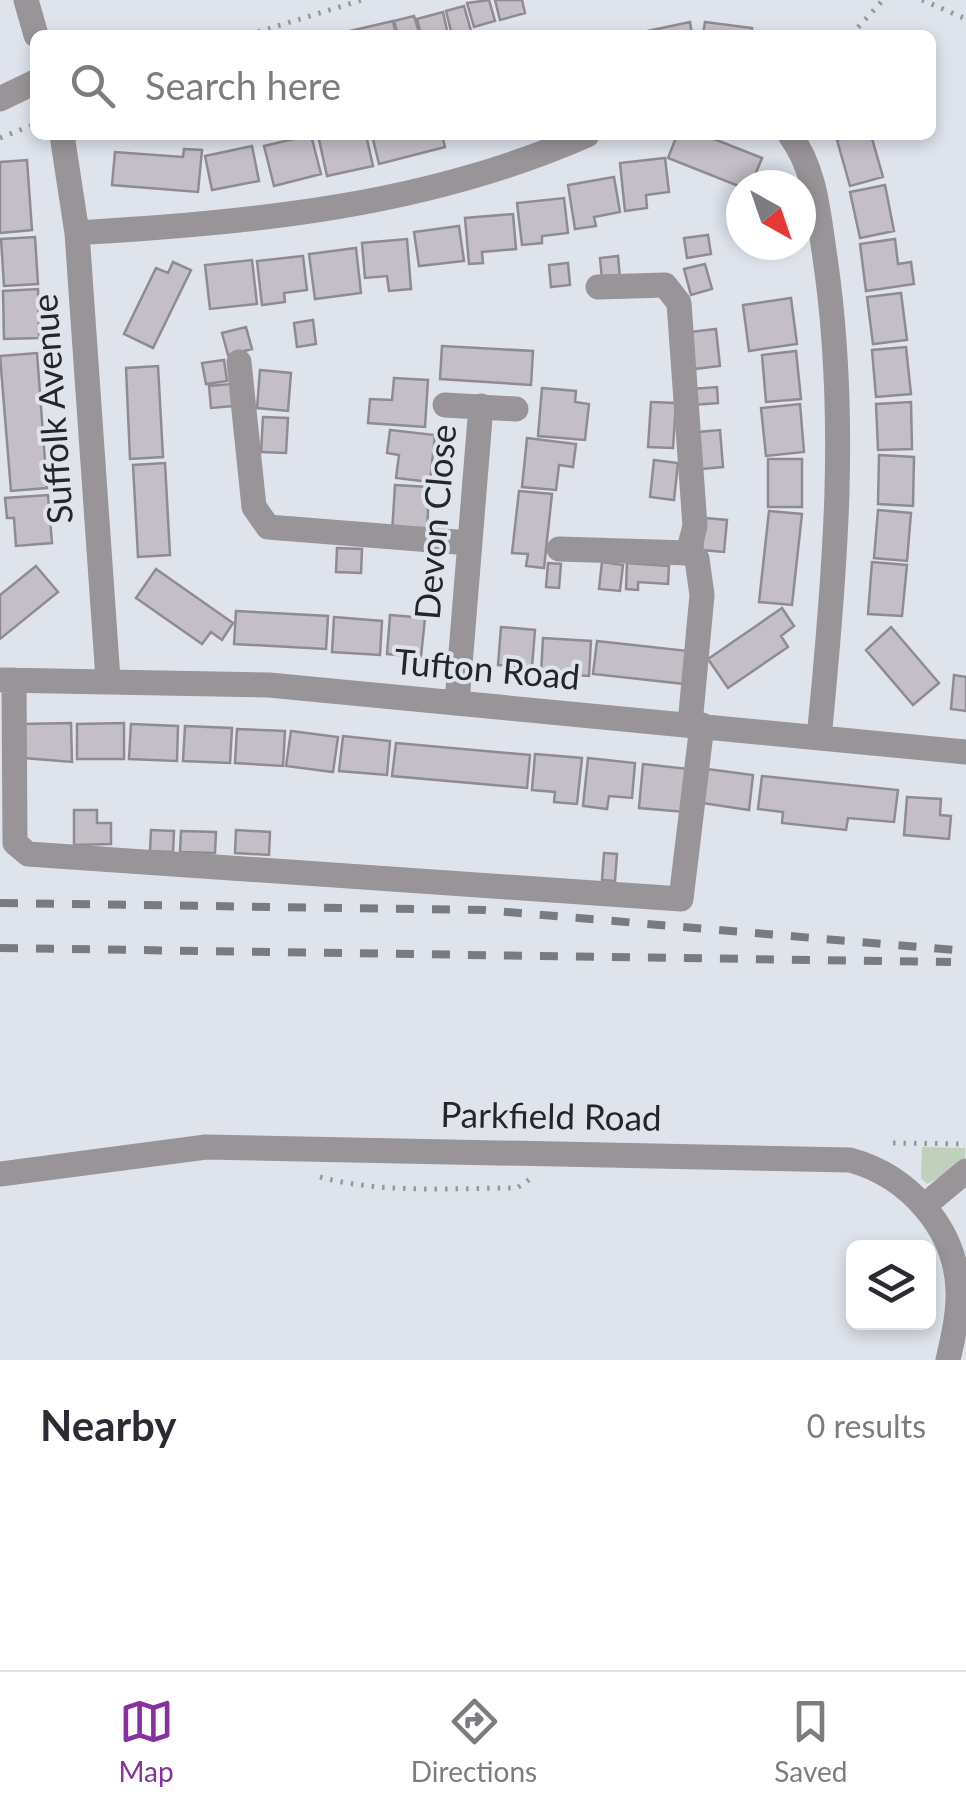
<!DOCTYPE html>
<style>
body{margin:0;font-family:Lato,sans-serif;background:#f2f2f3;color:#2b2b33}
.controls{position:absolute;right:30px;bottom:30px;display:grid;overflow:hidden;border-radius:15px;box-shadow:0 5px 15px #0003}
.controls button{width:90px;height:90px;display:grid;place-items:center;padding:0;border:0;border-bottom:2px solid #e1e1e2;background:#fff;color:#2b2b33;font:50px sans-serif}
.compass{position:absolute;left:726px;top:170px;width:90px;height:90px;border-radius:50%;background:#fff;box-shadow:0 5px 15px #0003;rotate:140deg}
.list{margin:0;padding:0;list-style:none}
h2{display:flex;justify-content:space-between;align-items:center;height:130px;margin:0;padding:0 40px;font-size:42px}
h2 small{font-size:32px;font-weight:400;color:#7c7c81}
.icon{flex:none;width:55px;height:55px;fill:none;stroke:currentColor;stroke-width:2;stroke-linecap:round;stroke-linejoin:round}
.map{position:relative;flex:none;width:966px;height:1360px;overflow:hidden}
.search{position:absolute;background:#fff;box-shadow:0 5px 15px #0003;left:30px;right:30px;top:30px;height:110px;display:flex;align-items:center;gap:25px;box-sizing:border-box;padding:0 35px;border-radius:15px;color:#7c7c81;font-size:38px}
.sheet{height:310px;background:#fff}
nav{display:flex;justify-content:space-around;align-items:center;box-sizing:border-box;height:140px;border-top:2px solid #e1e1e2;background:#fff;font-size:28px;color:#7c7c81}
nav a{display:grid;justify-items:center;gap:5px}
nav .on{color:#86319f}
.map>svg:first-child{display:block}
</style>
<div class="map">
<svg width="966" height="1360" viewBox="0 0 966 1360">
<rect width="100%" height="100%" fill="#dee3ec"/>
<path fill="#c0d0bd" d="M922,1147L965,1148V1164L927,1184L921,1178Z"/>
<path fill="#c4bfc7" stroke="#908b93" stroke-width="2.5" d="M489,0L495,21L474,27L467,3Z
M495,0H522L525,13L500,20Z
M464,6L471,31L452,35L446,11Z
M443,12L448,35H421L417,19Z
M414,16L420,35H398L394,21Z
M393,21L396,35H351L350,31Z
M690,22L692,35H644L643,32Z
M705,22L752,28V35H703Z
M311,135L321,174L274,186L264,146Z
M318,135H366L373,166L327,176Z
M372,135H442L445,147L379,164Z
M677,135H704L762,158L751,185L741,187L668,158Z
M855,135H871L883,177L850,186L837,140Z
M252,146L259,181L212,190L205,156Z
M184,149L202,150L198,192L112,185L115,152L183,157Z
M665,158L669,192L646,195L647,208L625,211L620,163Z
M27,160L32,230L0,233V162Z
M614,177L620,212L594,217L596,226L575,229L568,185Z
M885,185L894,231L860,238L850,192Z
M564,198L568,233L542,236V243L522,245L517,203Z
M513,214L516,249L482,252L483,263L469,264L465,218Z
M459,226L464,261L419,266L414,232Z
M708,235L711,254L687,258L684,238Z
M35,237L38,284L4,286L1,239Z
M407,239L411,289L389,291L387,276L365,278L362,243Z
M895,239L898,264L911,262L914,284L866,291L860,244Z
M356,248L361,293L315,299L309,254Z
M303,256L307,290L284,293L285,302L262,305L257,261Z
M618,256L620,278L602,279L600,258Z
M252,260L257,304L210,309L205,265Z
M173,262L191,270L153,348L124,334L156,268L168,273Z
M568,263L570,285L551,287L549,265Z
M705,264L712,289L691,295L684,269Z
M38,289L39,338L4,339L3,291Z
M901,293L907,340L873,344L867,297Z
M791,298L797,344L749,351L743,305Z
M313,320L316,344L297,347L294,323Z
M246,327L252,349L228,355L222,333Z
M716,329L720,366L694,369L690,332Z
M442,346L533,351L531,385L440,379Z
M906,347L911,394L876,397L872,350Z
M796,351L801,399L766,402L762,355Z
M37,353L47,488L11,491L0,356Z
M224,360L227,381L206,384L202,363Z
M158,366L163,457L130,459L126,368Z
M260,370L291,373L288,411L257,408Z
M394,378L428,380L425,427L368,423L370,399L392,400Z
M231,384L233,406L211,408L209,386Z
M717,387L718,403L693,405L692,389Z
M542,388L576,391L575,402L589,404L585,440L538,436Z
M651,402L676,403L673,448L648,447Z
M911,402L912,449L878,450L876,404Z
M800,404L804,452L766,456L761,408Z
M263,417L288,418L286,453L261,452Z
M390,430L435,435L430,482L396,478L399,455L387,453Z
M720,430L723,467L702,469L698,432Z
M527,438L576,444L573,467L559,465L556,490L522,487Z
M879,455L914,457L913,506L878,504Z
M768,459H802V507H768Z
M654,460L678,463L674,500L650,497Z
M165,463L170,555L138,557L133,465Z
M395,485L429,487L427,535L392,533Z
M519,491L552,494L544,568L526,566L528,554L512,553Z
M48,495L52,543L16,546L14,518H7L5,498Z
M878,510L911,513L907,561L874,558Z
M769,511L802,514L792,605L759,602Z
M705,518L727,520L724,552L702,550Z
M337,548L362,549L361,573L336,572Z
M602,562L623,565L620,591L599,589Z
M872,562L907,565L902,616L868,614Z
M548,563L561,564L559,588L546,587Z
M627,563L669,566L668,584L638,582V590L626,589Z
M36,566L58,592L0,639V595Z
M156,569L233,623L222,640L211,632L202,644L136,598Z
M782,608L794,626L781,636L788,647L728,688L708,659Z
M236,611L328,616L326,649L234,644Z
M390,615L425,618L421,657L387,654Z
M334,617L382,621L380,655L332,652Z
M501,627L535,630L532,667L498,665Z
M891,627L939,683L913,705L866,650Z
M543,638L591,641L589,676L541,673Z
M597,641L688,651L685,684L593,674Z
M954,675L966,677V711L951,709Z
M71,723L72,762L24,758L23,724Z
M124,723V759H77V724Z
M131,724L178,726L177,761L129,759Z
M185,726L232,728L230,763L183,761Z
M237,729L285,731L283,766L235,763Z
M291,731L338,737L333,772L286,766Z
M343,736L390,741L387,775L339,771Z
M396,743L530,755L527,788L392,776Z
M535,754L582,758L577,804L554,802L555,792L532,790Z
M588,758L635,763L632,798L609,796L607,809L583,806Z
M643,764L689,769L685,812L639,808Z
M707,769L753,775L749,810L702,803Z
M762,776L898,790L894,822L848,818L846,830L782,823L783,812L758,809Z
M907,797L941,799L940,815L951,816L949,839L904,835Z
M74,810H97V823H111V844L74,845Z
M151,830L174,831L173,852L150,851Z
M236,830L270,832L269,855L235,853Z
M181,831L216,832L215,853L180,852Z
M604,853L617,854L615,881L602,880Z"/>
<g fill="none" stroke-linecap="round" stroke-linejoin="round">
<path stroke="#94989f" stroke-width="5" stroke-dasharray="2.5 8" stroke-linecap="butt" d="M922,0L966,19
M248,35L362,0
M851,35L883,0
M0,138L35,124
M893,1143L965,1144
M320,1177C383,1194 452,1188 517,1188L530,1179"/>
<path stroke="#989497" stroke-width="25" d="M26,0L36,35
M0,99L35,82
M62,135L77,233L108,679
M790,135C815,169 818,210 824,251C849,414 835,575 819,738
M77,233C253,222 423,207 587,135
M598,287L665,285L679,303L695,526L688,553
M239,362L254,507L268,527L469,543
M445,405L516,409
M559,549L688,553L697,559L702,595L690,724
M0,680L269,685L966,752
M14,680L15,843L28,854L681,899L702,725
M457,702L481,406
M0,1174L206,1147L850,1160C909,1176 956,1229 958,1290C959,1314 953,1337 948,1360
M924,1206L966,1171"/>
<path stroke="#787c81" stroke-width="8" stroke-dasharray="18 18" stroke-linecap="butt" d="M0,903L484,910L966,951
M0,948L951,962"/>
</g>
<g text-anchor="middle" stroke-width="8" stroke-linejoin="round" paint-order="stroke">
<g font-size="35" fill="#242629" stroke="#dee3ec">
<text transform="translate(53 409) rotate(-94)" y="12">Suffolk Avenue</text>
<text transform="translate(436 522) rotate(-85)" y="12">Devon Close</text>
<text transform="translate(487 670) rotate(5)" y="12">Tufton Road</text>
<text transform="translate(551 1117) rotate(1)" y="12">Parkfield Road</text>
</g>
</g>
</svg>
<div class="controls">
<button><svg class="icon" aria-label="layers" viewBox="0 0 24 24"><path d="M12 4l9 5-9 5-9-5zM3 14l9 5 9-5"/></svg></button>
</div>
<svg class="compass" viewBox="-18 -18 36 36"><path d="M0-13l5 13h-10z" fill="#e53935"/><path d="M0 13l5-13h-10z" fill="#7c7c81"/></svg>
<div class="search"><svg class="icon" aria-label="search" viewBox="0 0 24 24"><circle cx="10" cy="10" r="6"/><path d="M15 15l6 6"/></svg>Search here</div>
</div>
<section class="sheet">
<h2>Nearby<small>0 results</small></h2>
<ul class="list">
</ul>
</section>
<nav>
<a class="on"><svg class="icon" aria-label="map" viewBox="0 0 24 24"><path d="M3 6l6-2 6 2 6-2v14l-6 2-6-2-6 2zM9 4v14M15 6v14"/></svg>Map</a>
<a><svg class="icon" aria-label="directions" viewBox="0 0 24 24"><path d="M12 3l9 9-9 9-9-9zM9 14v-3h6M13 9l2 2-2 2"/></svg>Directions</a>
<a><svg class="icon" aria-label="saved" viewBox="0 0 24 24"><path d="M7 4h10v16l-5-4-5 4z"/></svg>Saved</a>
</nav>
